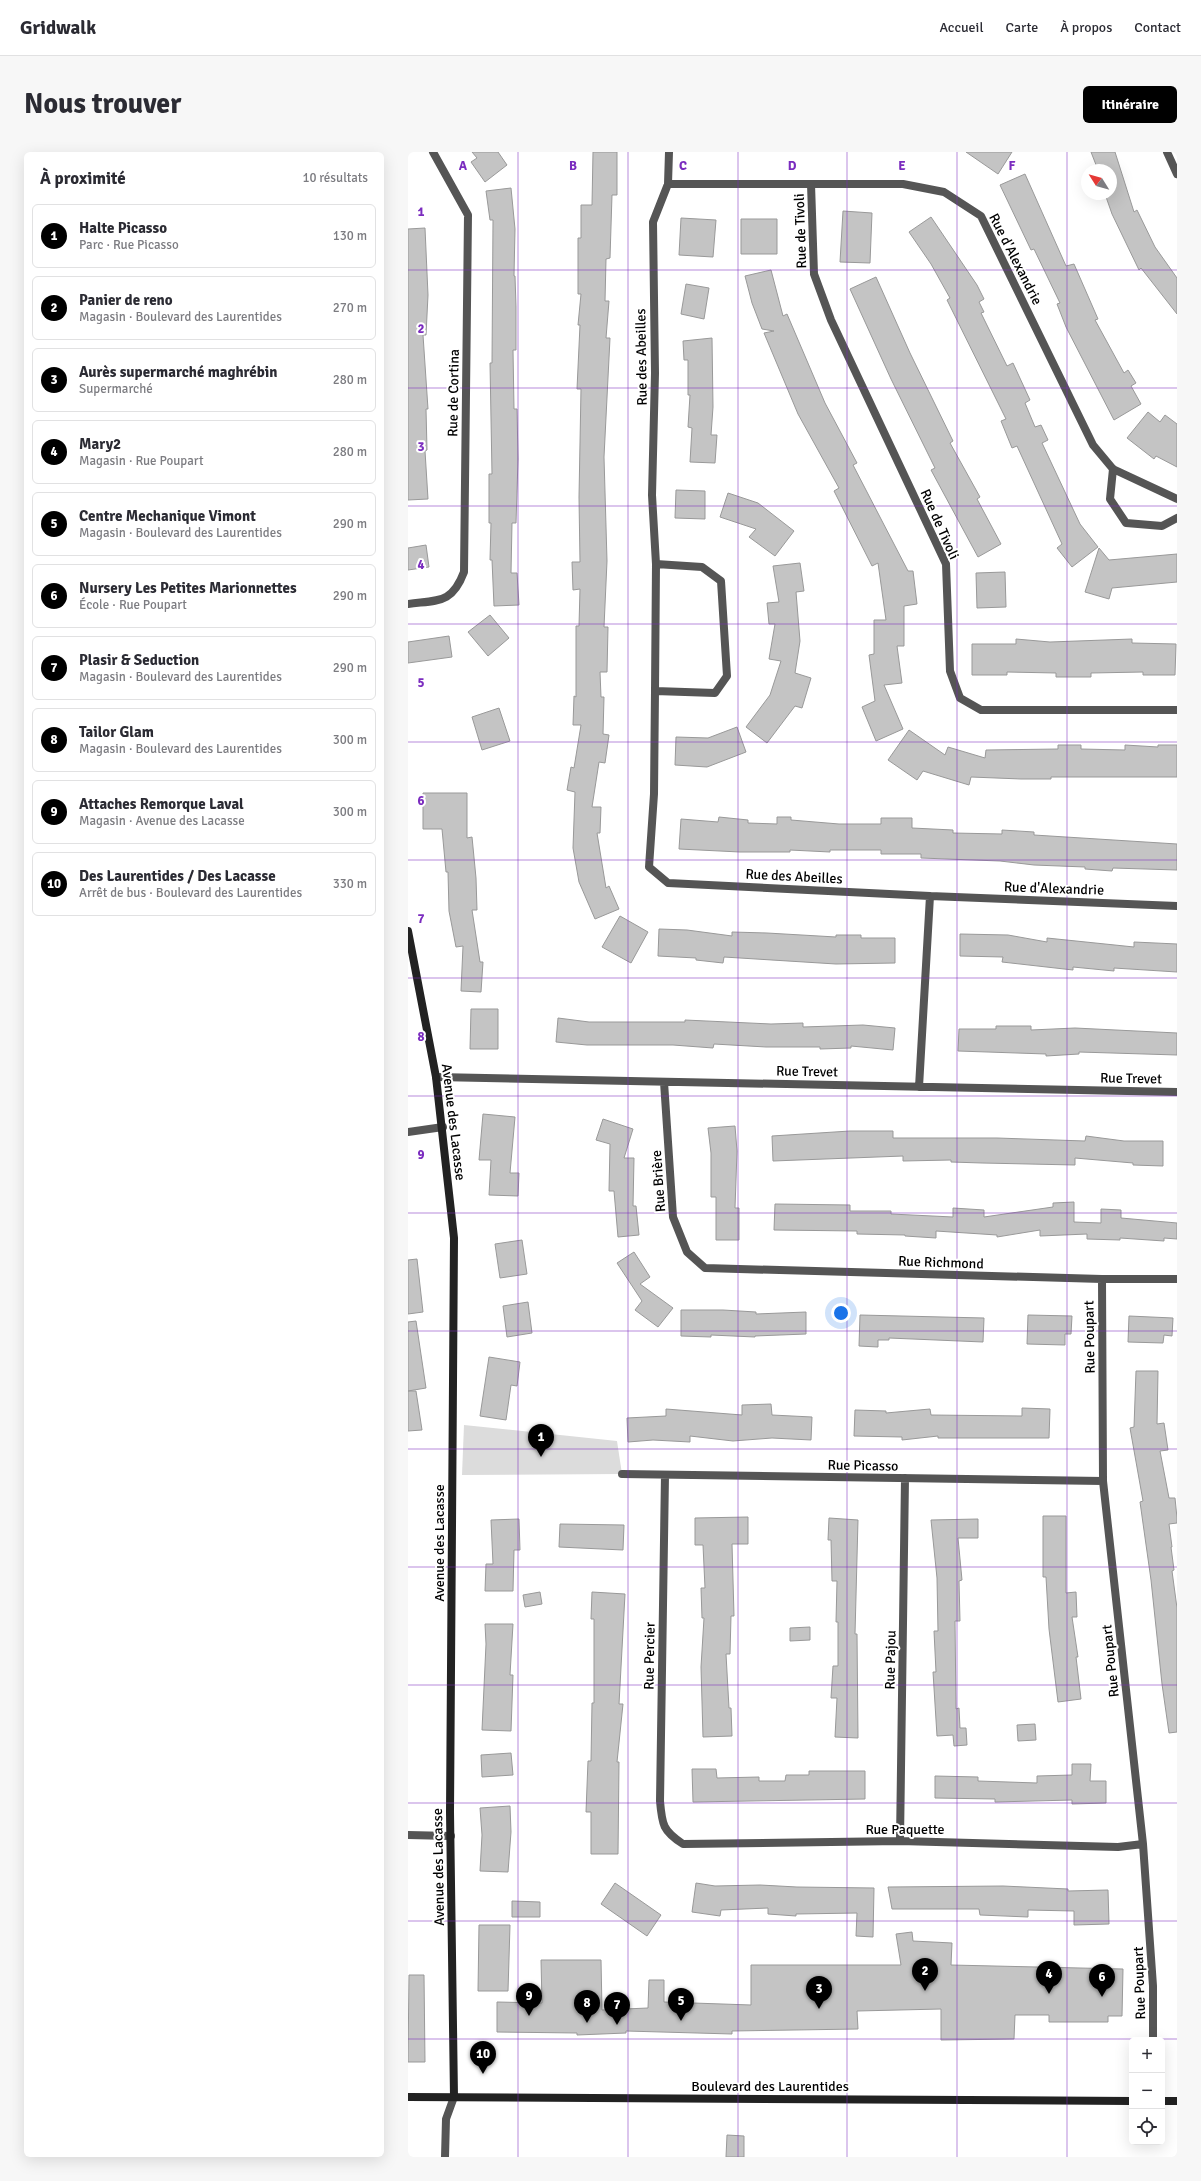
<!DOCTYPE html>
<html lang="fr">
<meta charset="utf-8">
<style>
body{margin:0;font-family:Signika,sans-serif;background:#f7f7f7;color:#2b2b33}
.controls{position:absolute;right:12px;bottom:12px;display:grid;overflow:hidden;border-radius:6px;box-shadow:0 4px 16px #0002}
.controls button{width:36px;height:36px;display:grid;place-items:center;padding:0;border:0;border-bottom:1px solid #e1e1e2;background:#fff;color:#2b2b33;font:20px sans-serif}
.compass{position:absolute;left:673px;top:12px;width:36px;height:36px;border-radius:50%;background:#fff;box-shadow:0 4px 16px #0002;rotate:307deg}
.you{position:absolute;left:433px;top:1161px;width:14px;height:14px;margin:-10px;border:3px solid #fff;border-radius:50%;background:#1a73e8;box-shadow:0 0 0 6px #1a73e833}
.badge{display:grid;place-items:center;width:26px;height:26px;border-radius:50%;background:#000;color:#fff;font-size:13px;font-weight:700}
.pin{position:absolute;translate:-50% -33px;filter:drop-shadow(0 1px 2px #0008)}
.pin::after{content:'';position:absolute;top:21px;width:14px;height:12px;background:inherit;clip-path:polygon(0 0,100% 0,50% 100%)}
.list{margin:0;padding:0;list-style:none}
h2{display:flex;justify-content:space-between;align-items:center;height:52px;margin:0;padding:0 16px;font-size:17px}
h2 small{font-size:13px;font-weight:400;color:#7c7c81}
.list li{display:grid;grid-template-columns:26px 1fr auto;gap:12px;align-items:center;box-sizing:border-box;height:64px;margin:0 8px 8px;padding:0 8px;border:1px solid #e1e1e2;border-radius:6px}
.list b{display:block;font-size:15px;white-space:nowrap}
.list p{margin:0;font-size:13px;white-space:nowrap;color:#7c7c81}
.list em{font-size:13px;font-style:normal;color:#7c7c81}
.icon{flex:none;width:22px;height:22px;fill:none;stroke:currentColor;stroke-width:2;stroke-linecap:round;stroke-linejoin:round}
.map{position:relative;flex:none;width:769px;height:2005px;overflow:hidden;border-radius:6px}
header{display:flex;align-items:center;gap:24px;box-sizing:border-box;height:56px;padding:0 20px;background:#fff;border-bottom:1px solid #e1e1e2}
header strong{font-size:19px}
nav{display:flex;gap:22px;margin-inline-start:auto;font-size:14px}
.intro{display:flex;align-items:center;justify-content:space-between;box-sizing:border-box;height:96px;padding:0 24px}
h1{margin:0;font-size:28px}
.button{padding:10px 18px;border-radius:6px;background:#000;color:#fff;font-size:14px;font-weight:700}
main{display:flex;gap:24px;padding:0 24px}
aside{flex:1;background:#fff;border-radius:6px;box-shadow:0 4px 16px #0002}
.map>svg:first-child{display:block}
</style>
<header>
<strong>Gridwalk</strong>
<nav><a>Accueil</a><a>Carte</a><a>À propos</a><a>Contact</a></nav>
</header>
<div class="intro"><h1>Nous trouver</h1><a class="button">Itinéraire</a></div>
<main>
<aside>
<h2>À proximité<small>10 résultats</small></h2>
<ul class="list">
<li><span class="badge">1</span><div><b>Halte Picasso</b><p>Parc · Rue Picasso</p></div><em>130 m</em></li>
<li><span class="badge">2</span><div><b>Panier de reno</b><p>Magasin · Boulevard des Laurentides</p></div><em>270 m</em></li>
<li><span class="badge">3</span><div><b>Aurès supermarché maghrébin</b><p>Supermarché</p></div><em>280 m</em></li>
<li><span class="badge">4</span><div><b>Mary2</b><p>Magasin · Rue Poupart</p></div><em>280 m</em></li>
<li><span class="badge">5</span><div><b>Centre Mechanique Vimont</b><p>Magasin · Boulevard des Laurentides</p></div><em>290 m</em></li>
<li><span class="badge">6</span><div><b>Nursery Les Petites Marionnettes</b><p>École · Rue Poupart</p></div><em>290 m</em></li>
<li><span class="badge">7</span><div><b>Plasir &amp; Seduction</b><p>Magasin · Boulevard des Laurentides</p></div><em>290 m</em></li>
<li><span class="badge">8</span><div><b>Tailor Glam</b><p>Magasin · Boulevard des Laurentides</p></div><em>300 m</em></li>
<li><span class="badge">9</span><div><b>Attaches Remorque Laval</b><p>Magasin · Avenue des Lacasse</p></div><em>300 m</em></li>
<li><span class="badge">10</span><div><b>Des Laurentides / Des Lacasse</b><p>Arrêt de bus · Boulevard des Laurentides</p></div><em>330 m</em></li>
</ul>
</aside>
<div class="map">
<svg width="769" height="2005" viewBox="0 0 769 2005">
<rect width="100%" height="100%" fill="#fff"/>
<path fill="#dcdcdc" d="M56,1273L209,1289L214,1322L54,1323Z"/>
<path fill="#c4c4c4" stroke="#999" d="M64,0H90L99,13L77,30L63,10L69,6Z
M185,0H209V43H204L202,106L198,107L197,149H201L198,186H202L196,305L199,409L196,475H200L199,520H192L193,545H196L195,582L201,583L197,611L191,610L184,655H193L192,681H189L198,736L201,734L211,757L187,767L171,730L165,696L167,640L159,638L163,615L166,616L173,573H165L166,544L168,545V474H171L172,437L165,438L164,410H172L171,345L173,237H169L172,173H170L173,142H170V86H173V53H184Z
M558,0H604L590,22Z
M683,0H707L726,60L729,58L747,95L769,126V162L733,116L731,118L704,62L697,42H703V18H690Z
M617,22L658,114L666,112L690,167L687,168L716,221L720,218L728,231L723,234L733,252L706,268L658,175L649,152L652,151L626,97L623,98L592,33Z
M103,36L107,77L106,124H107L108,155V198H105L106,257H109L110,307L108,371H104L103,421H109L111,453L86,454L84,408H82L83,371H81V322H84L82,211H84L85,68H82L78,39Z
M435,59L464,61L462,111L432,110Z
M523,65L569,133L576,147L571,150L576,160L573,161L599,214L605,211L622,248L617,251L627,275L633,273L640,288L634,291L672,372L690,395L664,415L649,396L654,392L609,294L604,296L593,269L598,267L539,148L542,146L523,112L501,80Z
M273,66L308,68L305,105L271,103Z
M333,67H369V102H333Z
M17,76L20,143L18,183H15L20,257H18L19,298L17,299L20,347L0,348V77Z
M363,118L375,164L379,162L417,251L449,311L445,313L500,419H505L509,452L496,454V494H489L494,531L476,533L495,577L468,589L454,555L467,549L461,503L466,502V468H478L470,411L464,414L426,339L431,336L390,262L356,181L366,179L354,177L344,151L337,124Z
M468,125L502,201L545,289L542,291L572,345L569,347L593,392L570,405L523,318L527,316L483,227L442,137Z
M278,132L301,136L296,167L273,162Z
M304,186L305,255L303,283H309L307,311L282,310L284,276L280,275L282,243H280V208H276L275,189Z
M740,260L752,270L757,263L769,272V315L748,304L746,307L719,286Z
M268,338L297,339V367L267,366Z
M320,341L350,351L386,379L367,404L341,385L348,377L312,365Z
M18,393L21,415L0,418V396Z
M691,396L701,408L769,402V430L704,436L701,447L677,440Z
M392,411L396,439L388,440L392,489L387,521L403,526L394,556L387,554L359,591L338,575L362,543L373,509L361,507L367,472H361L359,451L371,450L365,414Z
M597,420L598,455L569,456L568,421Z
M82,463L101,486L80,504L60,480Z
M41,484L44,505L0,511V490Z
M608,487L642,490L724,487V491L768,492L767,523H735V520L683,521V525H648V521L599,520V523H564V492H608Z
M91,556L102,589L74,598L64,565Z
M329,575L338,600L299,615L267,613L268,585L300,586Z
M501,578L537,603L540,595L577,606L578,598L650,597V593H673V597L717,598V593L750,595V593H769V625H643V627H613L563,625L561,633L515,619L509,628L480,608Z
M15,641H59V686L64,685L68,726L69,758H64L72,810H75L73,840L53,839L55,794L48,795L41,759L40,720H38L34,677H15Z
M311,665L340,668V671L369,672V665H383V668L431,672H473V666H504V676L545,678V681L594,682V678L626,680V683L769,692V718L705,716L704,719L677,717V715L626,713L592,709L513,706V702H473V698H422V700L382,698V700H332L271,697L273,667L310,670Z
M212,764L240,780L223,811L194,795Z
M251,777L279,778L324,784V780L359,781L428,785V783H453V786H487V811L428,812L316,805L315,811L288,808V806L250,804Z
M552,782L600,783L639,790V786L726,795V790L769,792V820L706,816V819L665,815V818L594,810L595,805L552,804Z
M63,857H90V897H62Z
M150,866L181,870H277V868L363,872L395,871V875L455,873L487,876L485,898L443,894V896L412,897V895H358L306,892L305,896L265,893H179L148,890Z
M588,874H623V878L667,876L769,881V903L671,900V902L638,904V902L550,899L551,877H588Z
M75,962L107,965L102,1021H111L110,1044L81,1043L83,1008H71Z
M195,967L225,977L216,1006H226L225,1054H228L231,1083L210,1085L206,1039H201L202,992L188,988Z
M327,974L329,999L327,1056H331V1088H308V1045H303V1001L300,976Z
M442,979H485V986H589L677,989L678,984L716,989H755V1014L725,1013V1011L667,1006V1013L574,1011L543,1010V1008L495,1009V1004L365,1009L364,984Z
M666,1050V1070L693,1071V1057L713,1058V1066L769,1071V1087L756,1086V1089L712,1086V1088L679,1087V1082L632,1084V1078L589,1085V1083L528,1079V1086L497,1084V1083L449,1082V1079L366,1078L367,1052L442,1053V1059H483V1062L545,1065V1056L576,1058V1065L645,1055V1051Z
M114,1088L119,1122L92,1126L87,1092Z
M226,1100L242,1125L232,1132L265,1156L250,1175L227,1158L234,1149L209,1111Z
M9,1107L15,1160L0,1162V1108Z
M120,1150L124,1181L99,1185L95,1154Z
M273,1158H315L348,1160V1162L398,1160V1182L347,1184V1185L303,1183V1185L273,1184Z
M452,1163L576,1166L575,1190L481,1186V1188H470V1195L451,1194Z
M620,1163L664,1164L663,1182H657V1193L619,1192Z
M721,1164L765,1166L764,1184L756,1183L755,1191L720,1190Z
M8,1169L18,1236L0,1239V1170Z
M81,1205L112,1210L109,1234L103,1233L98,1268L72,1264Z
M728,1219H750L749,1272L756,1271L760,1298L752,1299L761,1346H767L769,1366V1371L761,1372L764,1395H763L766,1418L764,1419L769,1456V1580L761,1581L754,1532L743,1428L732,1350L735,1349L722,1276L726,1275Z
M0,1239H8L14,1278L0,1279Z
M363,1252L364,1263L404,1265L403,1288L364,1286L325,1289L282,1284V1290L245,1288L220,1290L219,1266L258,1264V1257L334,1263V1253Z
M614,1256L642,1257L641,1286H530V1284L494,1288V1285L446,1284L447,1258L478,1259V1261L522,1257L523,1263L614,1264Z
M635,1364H658V1441L668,1440L669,1465H664L670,1505H668L673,1547L650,1550L641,1477L638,1425H635Z
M340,1365V1392H324L326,1464H323L322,1502H318L321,1556H323L324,1584L295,1585L293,1515L296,1466H294L293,1436H297L295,1393H287V1366Z
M421,1366L450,1368L447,1482H449L450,1586L427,1585L429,1546H423L425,1514H430V1470H428L429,1429H424L423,1388H420Z
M111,1367L112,1398H106L105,1439H77L78,1412H85L83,1368Z
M570,1367V1386H550L554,1428L551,1429L552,1469H547L548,1557L551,1556L552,1576H558L559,1593L546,1594L545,1583L529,1584L525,1520H528L526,1479H530L529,1426L523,1368Z
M152,1372L216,1373L215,1398L151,1395Z
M132,1440L134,1452L117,1455L115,1443Z
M184,1440L217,1442L211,1552H215L209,1610H211L210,1702H183V1660H178L180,1609H183L184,1551H186V1467H183Z
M77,1472H105L102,1523H105L103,1579L74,1578L78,1492Z
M402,1475V1488L382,1489V1476Z
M627,1572L628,1588L610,1589L609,1573Z
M103,1601L105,1623L74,1625L73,1603Z
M664,1612H683L682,1629H698V1651L664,1652V1648L587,1650V1647L527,1646V1624L570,1625V1629L629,1631V1624L664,1623Z
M284,1617H308L309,1626L351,1625V1629H377L378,1623H401V1619H457V1647L285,1650Z
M102,1654L103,1680L100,1720L72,1719L74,1683L72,1656Z
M207,1731L253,1763L239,1784L193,1752Z
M288,1731L307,1734L352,1733L389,1735L466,1736L465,1785L448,1784L449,1761L388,1762V1764L360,1762V1756L313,1758L312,1764L284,1760Z
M595,1734L660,1737V1739L700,1738L701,1772L666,1773V1759L620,1758V1765L572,1763L571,1757H484L480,1735Z
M104,1749L132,1750V1765H104Z
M71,1773H102L100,1839H70Z
M504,1780L505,1789L544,1791L543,1813L715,1817L714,1864H700V1870H641V1863H607L606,1887L533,1888V1857L449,1859L450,1877L324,1879V1882L218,1879V1881L169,1883V1881L89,1880V1850L134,1851L133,1808H193L194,1858L240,1856L241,1828H256V1850L343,1853V1813H493L488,1782Z
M1,1823H16L17,1910H0Z
M319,1983L336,1984V2005H318Z"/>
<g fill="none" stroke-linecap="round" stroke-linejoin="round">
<path stroke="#555" stroke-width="8" d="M261,0L260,32L245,70L247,221L244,343L248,412L247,539L246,642L241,715L260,731L522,744L511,935
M759,0L769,22
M260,32H495L536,40L573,64L685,293L705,317L769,347
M403,32L406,122L423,168L538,412L542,519L552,546L573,558H769
M705,317L702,347L718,371L754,374L769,366
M0,452C30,448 44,452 56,420L60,63L25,0
M247,539L307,541L319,524L313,429L294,415L248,412
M522,744L769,754
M28,925L769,940
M256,930L265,1065L279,1100L297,1116L694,1127H769
M0,980L35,975
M694,1127L695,1329L735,1692L745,1834V1888
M214,1322L695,1329
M257,1323L252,1649C254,1673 255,1679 275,1692L492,1689L710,1695L735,1692
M0,1683L43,1684
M492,1689L497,1326
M37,2005L38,1967L46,1945"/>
<path stroke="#222" stroke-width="8" d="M0,779L28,925L46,1086L42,1660L46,1945
M0,1945L724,1949
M754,1949H769"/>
</g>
<path fill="none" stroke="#7b2cbf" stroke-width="1" stroke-opacity="0.55" d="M110,0V2005M220,0V2005M330,0V2005M439,0V2005M549,0V2005M659,0V2005M0,118H769M0,236H769M0,354H769M0,472H769M0,590H769M0,708H769M0,826H769M0,944H769M0,1061H769M0,1179H769M0,1297H769M0,1415H769M0,1533H769M0,1651H769M0,1769H769M0,1887H769"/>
<g text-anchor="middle" stroke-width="4" stroke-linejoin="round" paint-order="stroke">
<g font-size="14" fill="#000" stroke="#fff">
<text transform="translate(392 79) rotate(-92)" y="5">Rue de Tivoli</text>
<text transform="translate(608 107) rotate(63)" y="5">Rue d'Alexandrie</text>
<text transform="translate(233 205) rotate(-91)" y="5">Rue des Abeilles</text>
<text transform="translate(45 241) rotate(-89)" y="5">Rue de Cortina</text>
<text transform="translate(532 372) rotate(66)" y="5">Rue de Tivoli</text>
<text transform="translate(386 724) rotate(3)" y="5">Rue des Abeilles</text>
<text transform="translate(646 736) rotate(2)" y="5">Rue d'Alexandrie</text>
<text transform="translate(399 919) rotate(1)" y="5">Rue Trevet</text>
<text transform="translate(723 926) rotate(1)" y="5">Rue Trevet</text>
<text transform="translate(46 970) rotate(83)" y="5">Avenue des Lacasse</text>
<text transform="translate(250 1029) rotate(-94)" y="5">Rue Brière</text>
<text transform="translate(533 1110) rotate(2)" y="5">Rue Richmond</text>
<text transform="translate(681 1185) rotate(-91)" y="5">Rue Poupart</text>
<text transform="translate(455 1313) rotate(1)" y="5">Rue Picasso</text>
<text transform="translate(31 1391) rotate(-90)" y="5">Avenue des Lacasse</text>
<text transform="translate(241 1504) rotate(-89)" y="5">Rue Percier</text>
<text transform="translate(482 1508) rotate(-89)" y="5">Rue Pajou</text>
<text transform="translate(702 1509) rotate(-96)" y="5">Rue Poupart</text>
<text x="497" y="1682">Rue Paquette</text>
<text transform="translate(30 1715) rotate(-91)" y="5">Avenue des Lacasse</text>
<text transform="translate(731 1831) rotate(-92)" y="5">Rue Poupart</text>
<text x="362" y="1939">Boulevard des Laurentides</text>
</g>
</g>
<g font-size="13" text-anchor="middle" font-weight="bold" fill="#7b2cbf" stroke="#fff" stroke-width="4" stroke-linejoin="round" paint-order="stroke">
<text x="55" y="18">A</text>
<text x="165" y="18">B</text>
<text x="275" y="18">C</text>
<text x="384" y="18">D</text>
<text x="494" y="18">E</text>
<text x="604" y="18">F</text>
<text x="13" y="64">1</text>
<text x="13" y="181">2</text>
<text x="13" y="299">3</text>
<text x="13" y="417">4</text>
<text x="13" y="535">5</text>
<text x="13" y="653">6</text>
<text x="13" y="771">7</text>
<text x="13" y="889">8</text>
<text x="13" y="1007">9</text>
</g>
</svg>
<div class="controls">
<button>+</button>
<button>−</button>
<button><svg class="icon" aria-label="locate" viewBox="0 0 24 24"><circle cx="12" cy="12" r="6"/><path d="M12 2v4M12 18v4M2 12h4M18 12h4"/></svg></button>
</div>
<svg class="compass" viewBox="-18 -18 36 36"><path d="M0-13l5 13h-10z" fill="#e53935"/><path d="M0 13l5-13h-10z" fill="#7c7c81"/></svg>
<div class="you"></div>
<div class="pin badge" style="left:133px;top:1305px">1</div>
<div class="pin badge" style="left:517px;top:1839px">2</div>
<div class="pin badge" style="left:411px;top:1857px">3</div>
<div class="pin badge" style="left:641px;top:1842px">4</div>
<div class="pin badge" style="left:273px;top:1869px">5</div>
<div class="pin badge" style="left:694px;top:1845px">6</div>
<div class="pin badge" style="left:209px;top:1873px">7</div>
<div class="pin badge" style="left:179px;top:1871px">8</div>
<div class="pin badge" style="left:121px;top:1864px">9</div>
<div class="pin badge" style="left:75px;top:1922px">10</div>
</div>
</main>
